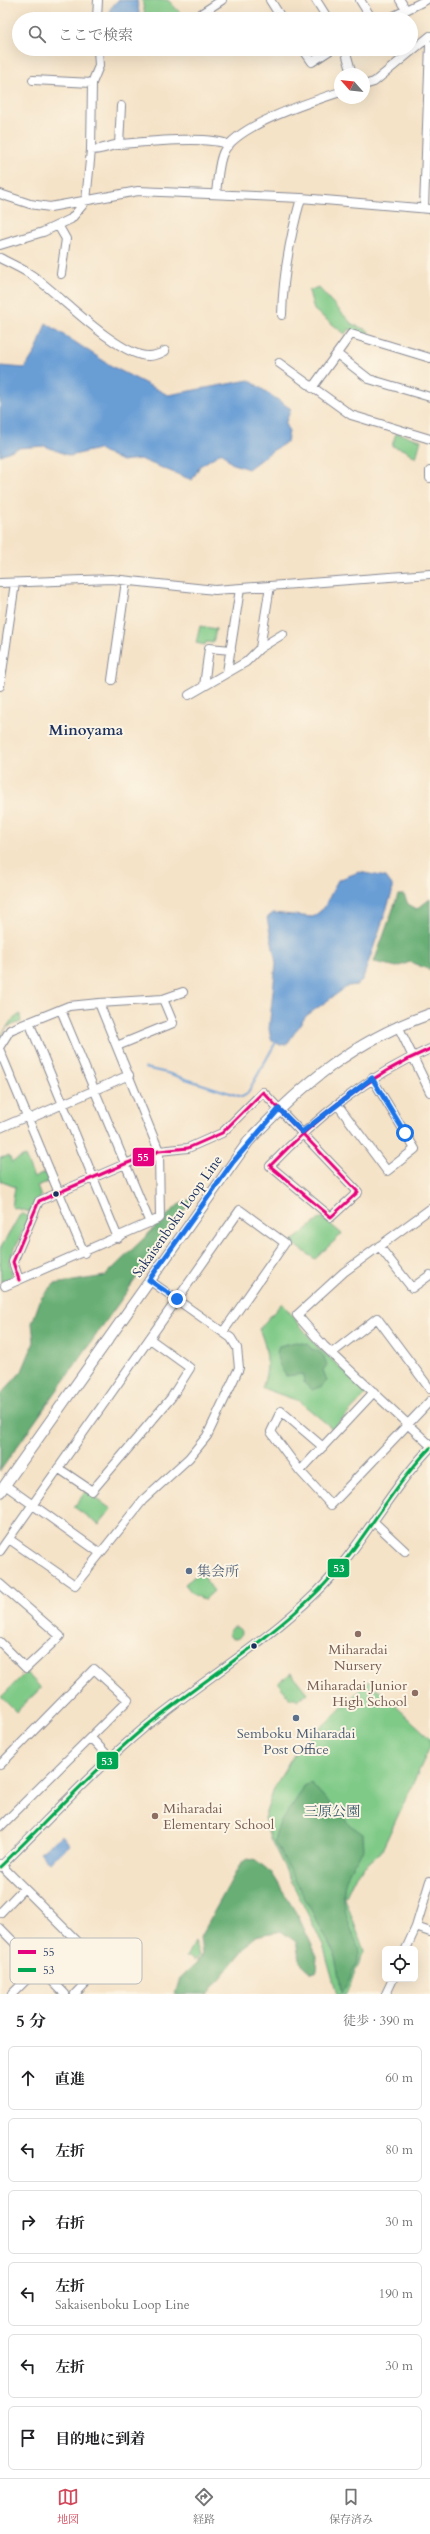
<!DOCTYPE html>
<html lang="ja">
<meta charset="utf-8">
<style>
body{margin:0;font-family:Cardo,"Noto Serif JP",serif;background:#f6f6f6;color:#202124}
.controls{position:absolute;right:12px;bottom:12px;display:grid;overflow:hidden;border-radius:6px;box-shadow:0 4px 16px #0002}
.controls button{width:36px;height:36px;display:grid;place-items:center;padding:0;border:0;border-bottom:1px solid #e0e0e0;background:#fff;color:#202124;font:20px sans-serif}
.compass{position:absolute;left:334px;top:68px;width:36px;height:36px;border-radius:50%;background:#fff;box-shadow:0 4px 16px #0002;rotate:297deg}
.stop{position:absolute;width:12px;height:12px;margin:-9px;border:3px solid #1a73e8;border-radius:50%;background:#fff}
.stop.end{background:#1a73e8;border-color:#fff;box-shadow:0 1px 4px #0008}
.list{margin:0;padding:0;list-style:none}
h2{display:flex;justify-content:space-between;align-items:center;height:52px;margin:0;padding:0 16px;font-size:17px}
h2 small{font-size:13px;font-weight:400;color:#757577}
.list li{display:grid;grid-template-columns:26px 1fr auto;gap:12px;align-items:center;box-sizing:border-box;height:64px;margin:0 8px 8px;padding:0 8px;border:1px solid #e0e0e0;border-radius:6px}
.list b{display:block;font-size:15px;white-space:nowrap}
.list p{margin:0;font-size:13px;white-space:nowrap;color:#757577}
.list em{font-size:13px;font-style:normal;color:#757577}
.icon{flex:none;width:22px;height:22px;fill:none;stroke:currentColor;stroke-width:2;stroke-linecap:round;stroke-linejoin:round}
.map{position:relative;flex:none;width:430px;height:1994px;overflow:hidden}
.search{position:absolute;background:#fff;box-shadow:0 4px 16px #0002;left:12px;right:12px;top:12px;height:44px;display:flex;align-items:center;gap:10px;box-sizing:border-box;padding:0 14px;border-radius:22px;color:#757577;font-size:15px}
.sheet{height:484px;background:#fff}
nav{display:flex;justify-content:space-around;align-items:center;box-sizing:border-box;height:56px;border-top:1px solid #e0e0e0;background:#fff;font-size:11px;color:#757577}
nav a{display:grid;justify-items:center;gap:2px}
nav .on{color:#d1495b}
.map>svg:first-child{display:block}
</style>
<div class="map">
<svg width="430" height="1994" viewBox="0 0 430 1994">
<rect width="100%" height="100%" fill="#fcf5e5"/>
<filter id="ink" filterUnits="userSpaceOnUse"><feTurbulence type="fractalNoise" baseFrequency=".025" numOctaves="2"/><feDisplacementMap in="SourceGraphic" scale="8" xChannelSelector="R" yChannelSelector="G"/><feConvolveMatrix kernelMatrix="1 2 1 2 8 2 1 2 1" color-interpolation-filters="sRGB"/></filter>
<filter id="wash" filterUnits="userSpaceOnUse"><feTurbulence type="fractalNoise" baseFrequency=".012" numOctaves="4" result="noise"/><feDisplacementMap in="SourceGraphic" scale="16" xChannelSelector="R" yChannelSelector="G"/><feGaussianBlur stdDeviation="0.9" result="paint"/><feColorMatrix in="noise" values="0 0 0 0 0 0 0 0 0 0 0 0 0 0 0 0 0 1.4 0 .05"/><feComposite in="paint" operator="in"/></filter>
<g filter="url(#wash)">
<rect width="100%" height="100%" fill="#f5e3c8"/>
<path fill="#80ca88" stroke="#4e7c73" d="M142,0H168L184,17L146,19Z
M318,287L352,324L369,331L368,335L349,329L345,334L314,310L309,291Z
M396,433L421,440L416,458L405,450L392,446Z
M200,626L216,629L213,643L206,642L205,645L196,643Z
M20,1014L21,1022L7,1027L0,1037L11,1021Z
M9,1156L12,1162L25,1156L34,1178L46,1172L50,1181L37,1186L41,1197L30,1212L12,1207L15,1187L0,1181V1158Z
M21,1213L29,1217L9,1261L12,1275L10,1279L1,1282L0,1249Z
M322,1217L342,1234L315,1259L291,1242Z
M282,1303L316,1345L365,1390V1396L333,1429L299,1401L262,1388C270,1366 268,1350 259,1329Z
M86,1491L111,1509L99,1525L74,1507Z
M200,1572L214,1591L205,1599C195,1598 191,1592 185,1584Z
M229 1633a6 6 0 1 1 12 0a6 6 0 1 1-12 0Z
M26,1672L41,1688L16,1712L1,1697Z
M291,1673L307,1693L297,1700L294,1697L291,1700L278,1683Z
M369,1681L430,1738V1747L381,1852L357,1873L345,1898L364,1951L346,1994H337L323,1945L270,1838L264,1818L275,1786L295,1753Z
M194,1942L199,1956L194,1961L189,1957H186Z"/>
<path fill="#68ae74" stroke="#426e69" d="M398,895H404L408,904L417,909L430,899V970L410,962L397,967L374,962Z
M193,1198L0,1471V1395L22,1371L34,1342L32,1323L41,1298L54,1284L105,1276L178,1205Z
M296,1342L308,1344L311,1349C321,1350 325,1357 327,1366L323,1370L327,1381L322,1386L312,1390L304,1383L303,1374L286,1376C280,1366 274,1357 279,1346Z
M311,1783L350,1825L363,1834L364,1850C341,1876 339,1897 351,1929C353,1936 359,1946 359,1952C359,1960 347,1986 342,1992L334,1953L274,1841C277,1819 295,1806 304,1786Z
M247,1859L257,1861L272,1873L298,1916L317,1956L316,1971L312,1973L300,1962L296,1942L281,1931L255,1936L208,1994H175L180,1978L196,1963L202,1954L200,1937L241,1863Z"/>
<path fill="#699ed5" stroke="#42669a" d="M118,0H137L140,19H110V9Z
M46,323L113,367L168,395L249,380L291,409L285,424L289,432L287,442L272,451L248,469L231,463L222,452L200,466L192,480L140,459L122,461L98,449L70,456L45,446L18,448L0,455V366L25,368L37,349Z
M359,872L386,877L392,885V893L362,981L357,985L348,986L306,1016L287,1044L280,1045L271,1039L269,1029L276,963L267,918L273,913L313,917L324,908L338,880Z
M62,1835L70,1845L49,1863L40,1852Z"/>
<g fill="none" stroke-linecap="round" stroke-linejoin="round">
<path stroke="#699ed5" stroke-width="2" d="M145,1068L167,1073L242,1097L247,1094L276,1042"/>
</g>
</g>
<g filter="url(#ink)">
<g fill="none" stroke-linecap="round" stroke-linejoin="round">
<defs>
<path id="minor" d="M270,0L282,19
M316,0L328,19
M360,0L372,19
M400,0L406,10
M97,19L98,0
M193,19L222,0
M388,19L426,0
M303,49L312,62L332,49
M345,49L352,74
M33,80L92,83
M364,85L374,82L430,36
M119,145L121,106
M91,150C102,150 111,145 121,144C144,142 211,135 229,145
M216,193C218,179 218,162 224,151C240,124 310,102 340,92
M0,194L30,204L50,207L138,191L301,198L430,209
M424,208L430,45
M58,225L66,239L61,274
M0,245L43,232L71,219L86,201L91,150L92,83L99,66L98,49
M0,258C11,264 23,269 33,276C59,294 118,356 148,356C155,356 160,354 165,351
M282,315C283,274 290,237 301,198
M337,354L369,379L430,397
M279,363L351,415L430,439
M312,388L351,334L430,358
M430,471V478
M0,583L112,579L215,590L430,574
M260,648L270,586
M227,672L240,589
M112,680L126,581
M0,686L15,583
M204,686L209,648L231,650
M189,695L246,662L260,648L283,634
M99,1003L163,999L183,992
M61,1010L150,1223
M29,1022L118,1238
M398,1026L430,1092
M0,1046L10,1030L69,1006L99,1003L159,1151L160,1218L5,1286
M117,1046L173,1023L163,999
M0,1051L84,1253
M337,1104L387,1171L415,1149L372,1078
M29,1119L129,1075
M0,1128L28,1116
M430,1209L344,1272L297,1315L324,1346L430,1445
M379,1246L412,1288L430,1275
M19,1280L13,1262L39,1201L125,1164L159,1151L188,1148L222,1133L263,1092L358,1192L331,1217L270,1166C317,1117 367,1076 430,1049
M332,1353L377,1318L430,1389
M323,1447L281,1411L271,1432L300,1471L331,1505L430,1401
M58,1468L92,1491L171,1398L190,1368L150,1339
M300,1471L374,1392
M5,1485L100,1553
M373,1521L405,1551
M9,1539L75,1585L143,1500L189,1458L207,1436L239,1368L237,1348L231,1338L149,1280
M0,1551L240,1210L285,1243L223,1332
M0,1584L60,1636L26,1668L0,1642
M91,1738L110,1758
M0,1765L94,1669L128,1700L0,1827
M0,1864L102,1966L75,1994
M0,1867C48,1820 93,1771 144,1728C200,1682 264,1644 316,1593C360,1550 387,1493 430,1448
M0,1913L24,1888
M416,1927L430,1932
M0,1928L65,1994
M406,1949L416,1927L430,1881
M12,1994L39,1967
M386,1994L393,1979"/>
<path id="major" d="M0,1492L248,1142C302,1084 355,1040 430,1014"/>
</defs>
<use href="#minor" stroke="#888993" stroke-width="10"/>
<use href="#major" stroke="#888993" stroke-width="12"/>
<use href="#minor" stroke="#fff" stroke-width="8"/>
<use href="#major" stroke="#fff" stroke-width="10"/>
<defs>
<path id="bus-1" d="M19,1280L13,1262L39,1201L125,1164L159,1151L188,1148L222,1133L263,1092L358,1192L331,1217L270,1166C317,1117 367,1076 430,1049"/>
<path id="bus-2" d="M0,1867C48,1820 93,1771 144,1728C200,1682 264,1644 316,1593C360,1550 387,1493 430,1448"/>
</defs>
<use href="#bus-1" stroke="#fcf5e5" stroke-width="6"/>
<use href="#bus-2" stroke="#fcf5e5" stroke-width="6"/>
<use href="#bus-1" stroke="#e5007d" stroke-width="3"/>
<use href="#bus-2" stroke="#00a651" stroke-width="3"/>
</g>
</g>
<g fill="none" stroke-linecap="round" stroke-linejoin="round" filter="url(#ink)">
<path stroke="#1a73e8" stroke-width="5" d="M177,1299L149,1280L233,1162L279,1109L302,1132L372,1078L405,1133"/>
</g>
<g fill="#1b2f5e" stroke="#fcf5e5" stroke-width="1.5">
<circle cx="56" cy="1194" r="3.5"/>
<circle cx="254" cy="1646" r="3.5"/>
</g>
<g fill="#5c6f8a" stroke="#fcf5e5" stroke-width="1.5">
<circle cx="189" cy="1571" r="4"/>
<circle cx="296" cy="1718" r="4"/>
</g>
<g fill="#8d6e63" stroke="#fcf5e5" stroke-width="1.5">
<circle cx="358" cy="1634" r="4"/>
<circle cx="415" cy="1693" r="4"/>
<circle cx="155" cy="1816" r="4"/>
</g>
<g text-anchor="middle" stroke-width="4" stroke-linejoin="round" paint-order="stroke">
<g font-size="14" fill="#1b2f5e" stroke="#fcf5e5">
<text transform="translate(177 1216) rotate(-55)" y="5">Sakaisenboku Loop Line</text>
</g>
<g font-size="14" fill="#4e5e75" stroke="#fcf5e5" text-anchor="start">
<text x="197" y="1576">集会所</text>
<text x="296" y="1738" text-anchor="middle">Semboku Miharadai<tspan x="296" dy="16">Post Office</tspan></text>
</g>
<g font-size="14" fill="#785e54" stroke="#fcf5e5">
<text x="358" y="1654">Miharadai<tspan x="358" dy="16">Nursery</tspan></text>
<text x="407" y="1690" text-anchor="end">Miharadai Junior<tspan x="407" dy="16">High School</tspan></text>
<text x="163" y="1813" text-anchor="start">Miharadai<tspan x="163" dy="16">Elementary School</tspan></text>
</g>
<g font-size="14" fill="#345668" stroke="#fcf5e5">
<text x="332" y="1816">三原公園</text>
</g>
<g font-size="15" font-weight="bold" fill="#1b2f5e" stroke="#fcf5e5">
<text x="86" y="735">Minoyama</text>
</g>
</g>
<rect x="10" y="1938" width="132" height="46" rx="6" fill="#fcf5e5" stroke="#b8babc" stroke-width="1"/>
<rect x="18" y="1950" width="18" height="4" fill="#e5007d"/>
<rect x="18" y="1968" width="18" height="4" fill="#00a651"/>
<g font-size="11" fill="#1b2f5e">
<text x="43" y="1956">55</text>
<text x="43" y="1974">53</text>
</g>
<g stroke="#fcf5e5" stroke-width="1.5">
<rect x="132" y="1147" width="23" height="20" rx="4" fill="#e5007d"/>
<rect x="327" y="1558" width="23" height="20" rx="4" fill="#00a651"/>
<rect x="96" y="1751" width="23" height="19" rx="4" fill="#00a651"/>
</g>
<g font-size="11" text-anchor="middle" font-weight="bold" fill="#fff">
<text x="143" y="1161">55</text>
<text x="339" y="1572">53</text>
<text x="107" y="1765">53</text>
</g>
</svg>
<div class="controls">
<button><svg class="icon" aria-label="locate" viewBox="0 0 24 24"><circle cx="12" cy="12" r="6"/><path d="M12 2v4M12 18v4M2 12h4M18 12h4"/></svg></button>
</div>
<svg class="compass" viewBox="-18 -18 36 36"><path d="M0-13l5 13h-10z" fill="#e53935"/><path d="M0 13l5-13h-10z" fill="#757577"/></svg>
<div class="stop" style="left:405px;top:1133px"></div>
<div class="stop end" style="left:177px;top:1299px"></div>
<div class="search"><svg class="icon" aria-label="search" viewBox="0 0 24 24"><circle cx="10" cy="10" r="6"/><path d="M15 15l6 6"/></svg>ここで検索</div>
</div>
<section class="sheet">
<h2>5 分<small>徒歩 · 390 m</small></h2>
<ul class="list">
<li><svg class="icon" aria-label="ahead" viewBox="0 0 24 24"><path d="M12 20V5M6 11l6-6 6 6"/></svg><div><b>直進</b></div><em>60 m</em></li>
<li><svg class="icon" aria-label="left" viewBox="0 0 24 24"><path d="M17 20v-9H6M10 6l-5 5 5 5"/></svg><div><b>左折</b></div><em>80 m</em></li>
<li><svg class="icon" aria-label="right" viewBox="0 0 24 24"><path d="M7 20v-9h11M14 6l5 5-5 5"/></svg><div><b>右折</b></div><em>30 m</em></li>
<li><svg class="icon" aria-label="left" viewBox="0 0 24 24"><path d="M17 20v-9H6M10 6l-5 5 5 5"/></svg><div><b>左折</b><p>Sakaisenboku Loop Line</p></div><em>190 m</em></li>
<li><svg class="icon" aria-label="left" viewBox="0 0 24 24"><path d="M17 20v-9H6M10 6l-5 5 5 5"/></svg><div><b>左折</b></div><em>30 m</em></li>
<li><svg class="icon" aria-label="arrive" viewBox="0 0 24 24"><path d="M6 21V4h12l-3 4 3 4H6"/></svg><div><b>目的地に到着</b></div></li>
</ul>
</section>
<nav>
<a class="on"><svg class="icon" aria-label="map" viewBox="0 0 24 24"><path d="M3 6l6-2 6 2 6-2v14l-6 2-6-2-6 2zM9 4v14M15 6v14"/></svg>地図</a>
<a><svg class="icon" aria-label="directions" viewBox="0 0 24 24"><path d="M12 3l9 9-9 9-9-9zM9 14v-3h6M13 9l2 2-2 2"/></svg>経路</a>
<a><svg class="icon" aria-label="saved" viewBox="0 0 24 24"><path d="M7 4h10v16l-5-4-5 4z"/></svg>保存済み</a>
</nav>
